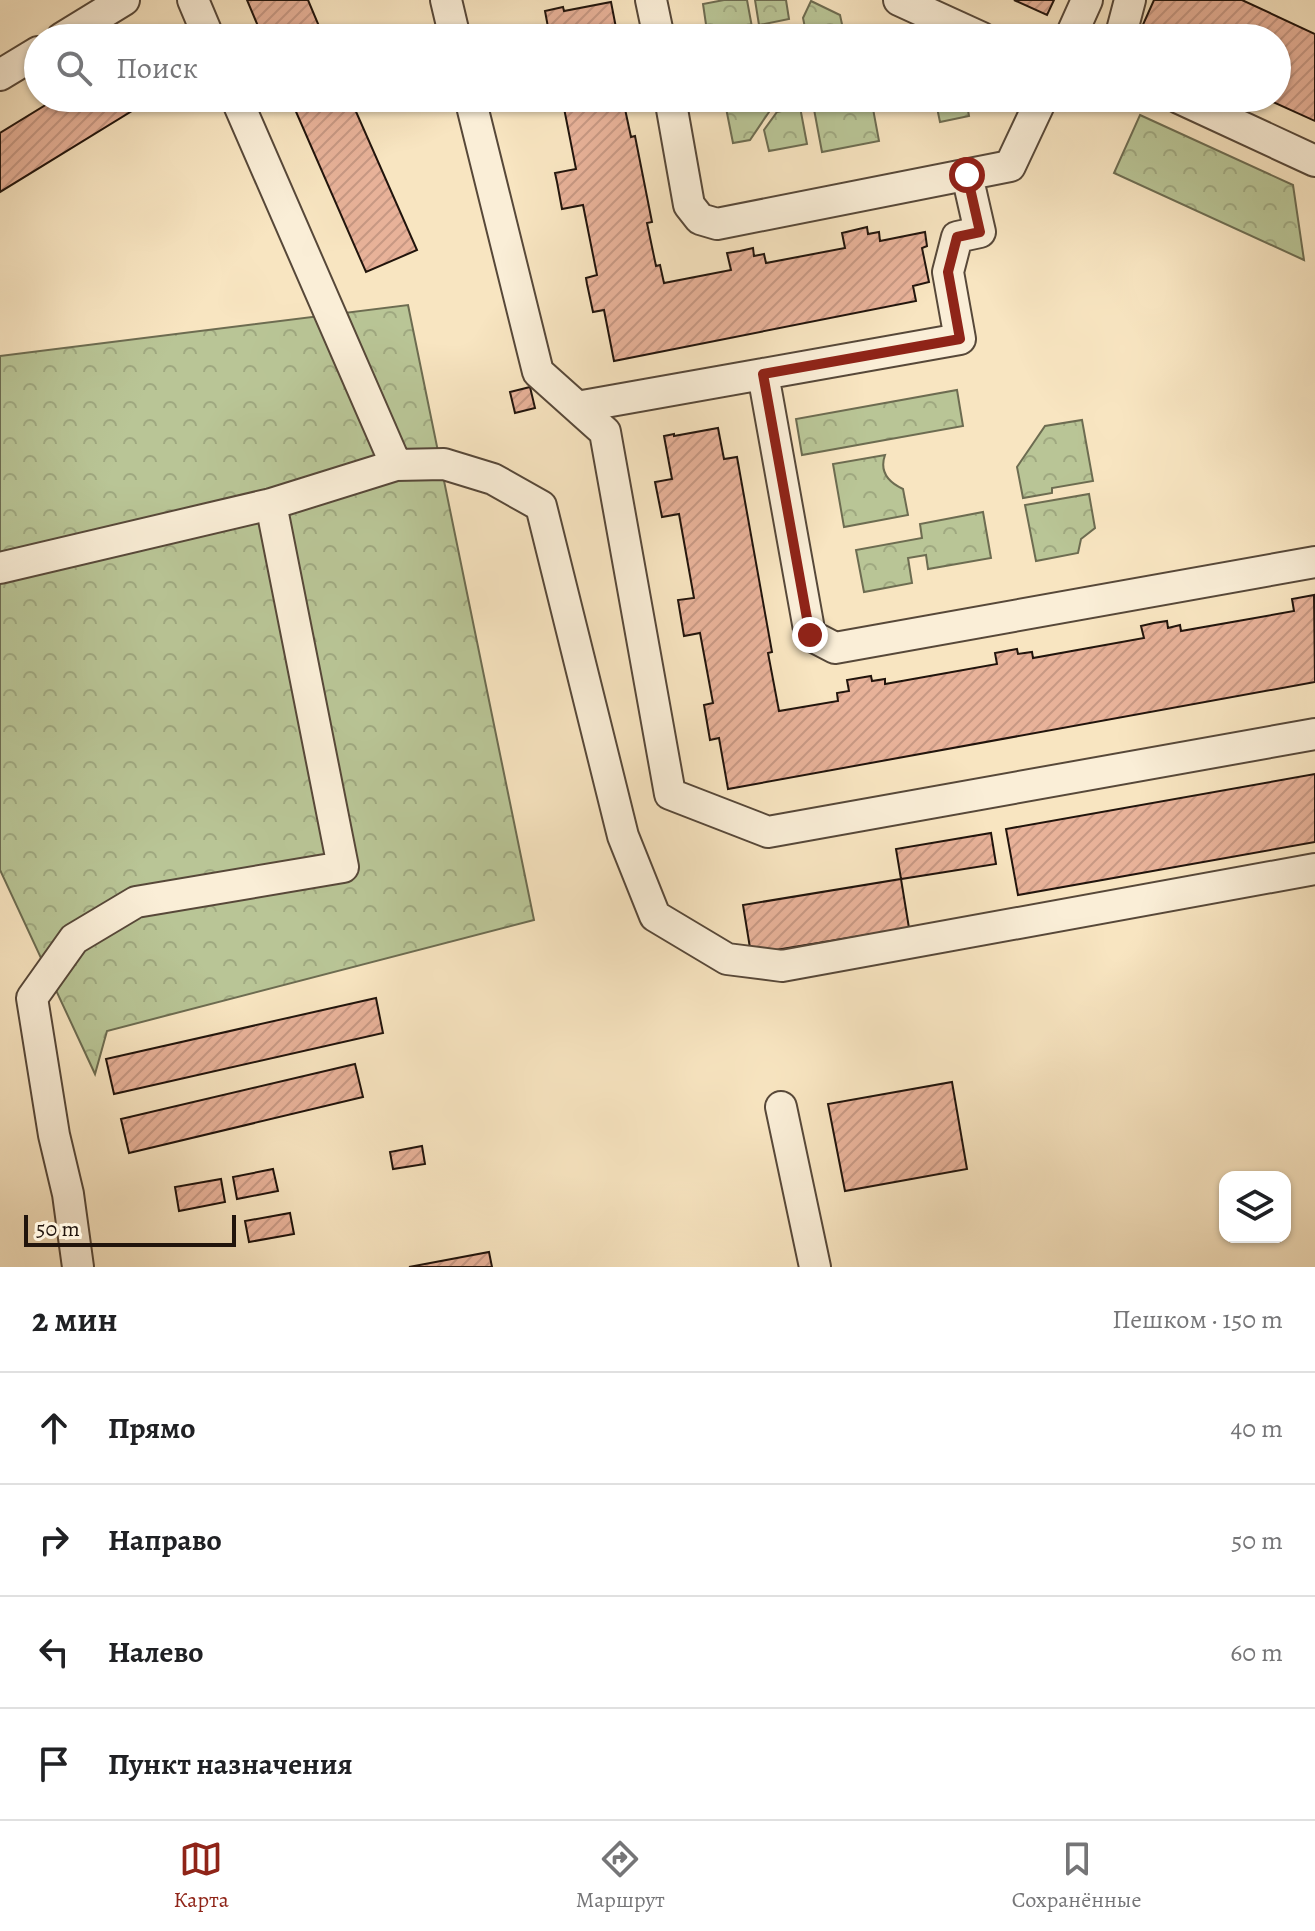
<!DOCTYPE html>
<html lang="ru">
<meta charset="utf-8">
<style>
body{margin:0;font-family:Alegreya,serif;background:#f6f6f6;color:#202124}
.controls{position:absolute;right:24px;bottom:24px;display:grid;overflow:hidden;border-radius:16px;box-shadow:0 2px 6px #0004}
.controls button{width:72px;height:72px;display:grid;place-items:center;padding:0;border:0;border-bottom:2px solid #e0e0e0;background:#fff;color:#202124;font:40px sans-serif}
.scale{position:absolute;left:24px;bottom:20px;width:212px;box-sizing:border-box;padding-left:8px;border:4px solid #21140c;border-top:0;font-size:22px;line-height:28px;white-space:nowrap;color:#21140c;-webkit-text-stroke:6px #faeed7;paint-order:stroke}
.stop{position:absolute;width:24px;height:24px;margin:-18px;border:6px solid #8f2418;border-radius:50%;background:#fff}
.stop.end{background:#8f2418;border-color:#fff;box-shadow:0 2px 8px #0008}
.list{margin:0;padding:0;list-style:none}
h2{display:flex;justify-content:space-between;align-items:center;height:104px;margin:0;padding:0 32px;font-size:34px}
h2 small{font-size:26px;font-weight:400;color:#757577}
.list li{display:grid;grid-template-columns:52px 1fr auto;gap:24px;align-items:center;box-sizing:border-box;height:112px;padding:0 32px;border-top:2px solid #e0e0e0}
.list b{display:block;font-size:30px;white-space:nowrap}
.list em{font-size:26px;font-style:normal;color:#757577}
.icon{flex:none;width:44px;height:44px;fill:none;stroke:currentColor;stroke-width:2;stroke-linecap:round;stroke-linejoin:round}
.map{position:relative;flex:none;width:1315px;height:1267px;overflow:hidden}
.search{position:absolute;background:#fff;box-shadow:0 2px 6px #0004;left:24px;right:24px;top:24px;height:88px;display:flex;align-items:center;gap:20px;box-sizing:border-box;padding:0 28px;border-radius:44px;color:#757577;font-size:30px}
.sheet{height:552px;background:#fff}
nav{display:flex;justify-content:space-around;align-items:center;box-sizing:border-box;height:112px;border-top:2px solid #e0e0e0;background:#fff;font-size:22px;color:#757577}
nav a{display:grid;justify-items:center;gap:4px}
nav .on{color:#8f2418}
.map>svg:first-child{display:block}
</style>
<div class="map">
<svg width="1315" height="1267" viewBox="0 0 1315 1267">
<defs>
<pattern id="park-crowns" width="20" height="18" patternUnits="userSpaceOnUse" patternTransform="scale(2)"><rect width="20" height="18" fill="#b9c596"/><path d="M2 6a3 3 0 1 1 6 0M12 15a3 3 0 1 1 6 0" fill="none" stroke="#9fa880"/></pattern>
<pattern id="building-hatch" width="6" height="6" patternUnits="userSpaceOnUse" patternTransform="scale(2)"><rect width="6" height="6" fill="#e8b299"/><path d="M-1 1l2-2M0 6l6-6M5 7l2-2" fill="none" stroke="#c79883"/></pattern>
</defs>
<rect width="100%" height="100%" fill="#f8e5c1"/>
<filter id="stains"><feTurbulence type="fractalNoise" baseFrequency=".0025" numOctaves="4"/><feColorMatrix values="0 0 0 0 .2 0 0 0 0 .09 0 0 0 0 .02 0 0 0 .5 -.17"/></filter>
<radialGradient id="worn" r=".72"><stop offset=".6" stop-color="#630" stop-opacity="0"/><stop offset="1" stop-color="#630" stop-opacity=".3"/></radialGradient>
<path fill="url(#park-crowns)" stroke="#6d6c51" stroke-width="2" d="M724,0H747L754,38H708L703,4Z
M755,0H786L789,19L759,25Z
M811,1L840,15L845,38H807L803,18Z
M724,98H766L769,112L750,140L733,143Z
M846,98H871L879,141L822,152L813,104Z
M935,98H966L969,116L940,122Z
M800,107L807,144L769,151L764,130L777,112Z
M1140,115L1293,185L1304,260L1114,173Z
M408,305L534,920L107,1031L95,1074L0,870V356Z
M957,390L963,426L802,455L796,419Z
M1082,420L1093,481L1052,488V493L1023,498L1017,467L1045,426Z
M885,455C879,472 888,482 903,489L908,515L844,527L833,464Z
M1089,494L1095,528L1081,539L1078,553L1036,561L1025,505Z
M983,512L991,558L928,569L926,555L908,558L912,583L864,592L856,550L922,538L920,524Z"/>
<path fill="url(#building-hatch)" stroke="#21140c" stroke-width="2" d="M247,0H308L324,38H263Z
M1014,0H1054L1047,15Z
M1154,0H1242L1315,34V121L1264,98H1277V38H1137Z
M611,2L618,38H550L545,11L563,7L564,11Z
M57,98H153L0,192V133Z
M290,98H350L417,250L366,272Z
M562,98H631L633,108L625,109L631,137L635,136L652,222L647,223L656,266L660,265L664,283L731,270L727,253L740,251L753,248L754,256L764,254L766,263L845,248L842,233L867,227L868,234L879,232L880,241L925,232L927,246L922,248L929,282L913,286L916,301L614,361L604,310L593,312L587,284L586,278L597,275L583,205L562,209L557,182L555,173L576,169Z
M530,387L535,408L515,413L510,392Z
M718,428L724,459L737,457L772,652L768,653L779,711L838,701L837,693L849,691L847,680L871,676L872,681L885,679V684L997,664L995,653L1017,649L1018,654L1032,652L1033,658L1144,638L1141,626L1154,623L1167,621L1168,628L1180,625L1181,631L1294,611L1292,599L1314,595L1315,682L728,789L719,738L710,740L704,705L713,703L700,633L684,636L678,600L694,598L679,514L662,517L655,482L672,479L664,436L674,434V436Z
M1315,774V842L1018,895L1006,829Z
M991,833L996,864L901,879L896,849Z
M901,879L909,928L751,954L743,905Z
M376,998L383,1033L114,1094L106,1059Z
M355,1064L363,1097L129,1153L121,1119Z
M952,1082L967,1169L845,1191L828,1104Z
M422,1146L425,1164L393,1169L390,1152Z
M273,1169L278,1191L237,1199L233,1177Z
M221,1179L225,1202L179,1211L175,1187Z
M290,1213L294,1234L249,1242L245,1221Z
M489,1252L492,1267H409Z"/>
<g fill="none" stroke-linecap="round" stroke-linejoin="round">
<defs>
<path id="minor" d="M193,0L209,38
M446,0L455,38
M651,0L659,38
M899,0L982,38
M62,38L124,0
M1070,38L1087,0
M1120,38L1130,0
M0,75L38,52
M236,98L396,465
M470,98L538,372L605,432L670,794L768,832L1315,734
M670,98L689,205L700,219L717,224L1010,166L1042,98
M1179,98L1315,161
M763,374L960,339L948,272L957,237L980,232L967,175
M577,407L763,374L810,635L835,648L1315,562
M0,568L271,504L396,465L444,464L493,479L541,506L623,836L655,916L727,959L782,966L1315,869
M781,1107L815,1267
M78,1267L68,1194L54,1135L32,998L74,939L136,902L343,867L271,504"/>
</defs>
<use href="#minor" stroke="#574839" stroke-width="34"/>
<use href="#minor" stroke="#faeed7" stroke-width="30"/>
</g>
<g fill="none" stroke-linecap="round" stroke-linejoin="round">
<path stroke="#8f2418" stroke-width="10" d="M810,635L763,374L960,339L948,272L957,237L980,232L967,175"/>
</g>
<rect width="100%" height="100%" filter="url(#stains)"/>
<rect width="100%" height="100%" fill="url(#worn)"/>
</svg>
<div class="controls">
<button><svg class="icon" aria-label="layers" viewBox="0 0 24 24"><path d="M12 4l9 5-9 5-9-5zM3 14l9 5 9-5"/></svg></button>
</div>
<div class="scale">50 m</div>
<div class="stop" style="left:967px;top:175px"></div>
<div class="stop end" style="left:810px;top:635px"></div>
<div class="search"><svg class="icon" aria-label="search" viewBox="0 0 24 24"><circle cx="10" cy="10" r="6"/><path d="M15 15l6 6"/></svg>Поиск</div>
</div>
<section class="sheet">
<h2>2 мин<small>Пешком · 150 m</small></h2>
<ul class="list">
<li><svg class="icon" aria-label="ahead" viewBox="0 0 24 24"><path d="M12 20V5M6 11l6-6 6 6"/></svg><div><b>Прямо</b></div><em>40 m</em></li>
<li><svg class="icon" aria-label="right" viewBox="0 0 24 24"><path d="M7 20v-9h11M14 6l5 5-5 5"/></svg><div><b>Направо</b></div><em>50 m</em></li>
<li><svg class="icon" aria-label="left" viewBox="0 0 24 24"><path d="M17 20v-9H6M10 6l-5 5 5 5"/></svg><div><b>Налево</b></div><em>60 m</em></li>
<li><svg class="icon" aria-label="arrive" viewBox="0 0 24 24"><path d="M6 21V4h12l-3 4 3 4H6"/></svg><div><b>Пункт назначения</b></div></li>
</ul>
</section>
<nav>
<a class="on"><svg class="icon" aria-label="map" viewBox="0 0 24 24"><path d="M3 6l6-2 6 2 6-2v14l-6 2-6-2-6 2zM9 4v14M15 6v14"/></svg>Карта</a>
<a><svg class="icon" aria-label="directions" viewBox="0 0 24 24"><path d="M12 3l9 9-9 9-9-9zM9 14v-3h6M13 9l2 2-2 2"/></svg>Маршрут</a>
<a><svg class="icon" aria-label="saved" viewBox="0 0 24 24"><path d="M7 4h10v16l-5-4-5 4z"/></svg>Сохранённые</a>
</nav>
